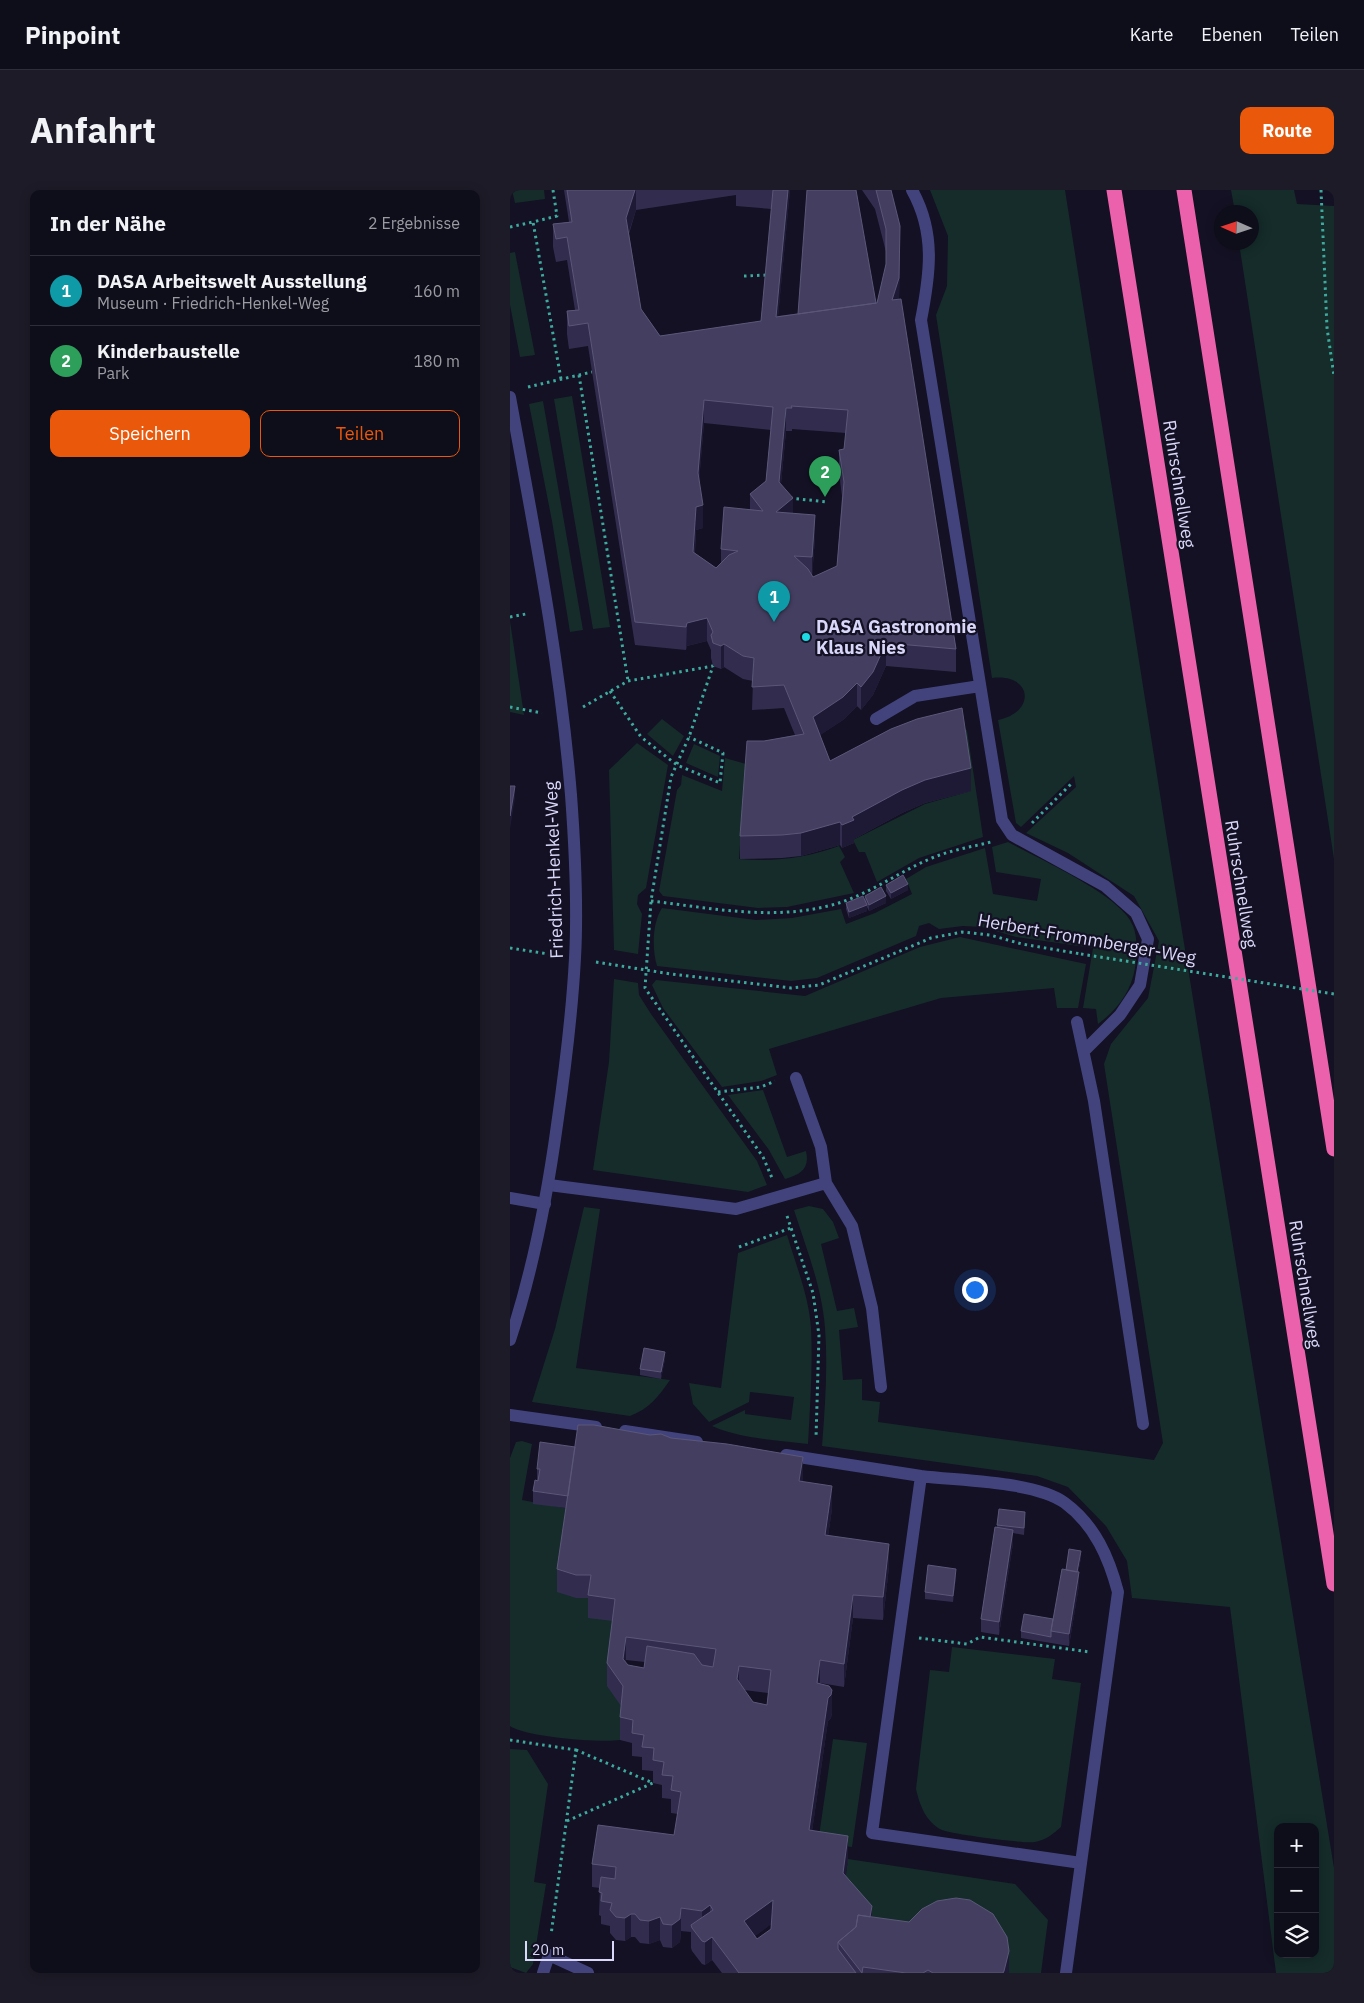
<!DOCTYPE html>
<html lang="de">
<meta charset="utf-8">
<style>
body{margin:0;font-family:"IBM Plex Sans",sans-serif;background:#1c1b27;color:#f1f3f6}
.controls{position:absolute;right:15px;bottom:15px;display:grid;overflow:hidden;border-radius:10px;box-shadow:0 2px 12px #0003}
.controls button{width:45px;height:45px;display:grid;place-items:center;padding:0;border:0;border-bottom:1px solid #2e2d39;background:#0e0d1a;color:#f1f3f6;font:25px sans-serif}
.compass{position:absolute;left:704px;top:15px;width:45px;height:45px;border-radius:50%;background:#0e0d1a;box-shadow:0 2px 12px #0003;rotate:273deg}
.scale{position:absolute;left:15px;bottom:12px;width:89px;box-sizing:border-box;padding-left:5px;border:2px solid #dad8fa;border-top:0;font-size:14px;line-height:18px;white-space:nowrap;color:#dad8fa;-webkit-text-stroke:4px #131123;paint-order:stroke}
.you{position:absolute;left:464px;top:1099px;width:18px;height:18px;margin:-12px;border:4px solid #fff;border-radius:50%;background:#1a73e8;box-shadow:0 0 0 8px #1a73e833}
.badge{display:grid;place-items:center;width:32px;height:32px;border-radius:50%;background:#ea580c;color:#fff;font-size:16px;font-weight:700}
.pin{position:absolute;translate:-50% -41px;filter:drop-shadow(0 1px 2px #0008)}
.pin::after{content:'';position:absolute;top:26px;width:18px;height:15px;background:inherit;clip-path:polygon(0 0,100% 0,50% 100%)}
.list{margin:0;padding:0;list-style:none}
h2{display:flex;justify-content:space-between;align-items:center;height:65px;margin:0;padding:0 20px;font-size:21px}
h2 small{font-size:16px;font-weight:400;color:#9b9ca2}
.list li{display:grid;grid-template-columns:32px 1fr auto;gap:15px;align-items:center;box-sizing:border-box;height:70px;padding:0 20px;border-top:1px solid #2e2d39}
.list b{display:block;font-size:19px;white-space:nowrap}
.list p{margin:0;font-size:16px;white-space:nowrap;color:#9b9ca2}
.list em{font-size:16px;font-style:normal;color:#9b9ca2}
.actions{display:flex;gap:10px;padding:15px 20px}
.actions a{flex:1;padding:11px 0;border:1px solid #ea580c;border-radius:10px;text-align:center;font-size:18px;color:#ea580c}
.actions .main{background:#ea580c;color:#fff}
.icon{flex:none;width:28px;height:28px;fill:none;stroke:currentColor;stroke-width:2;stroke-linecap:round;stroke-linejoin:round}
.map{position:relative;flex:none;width:824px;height:1783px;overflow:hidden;border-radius:10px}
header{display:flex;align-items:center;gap:30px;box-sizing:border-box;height:70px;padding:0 25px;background:#0e0d1a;border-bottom:1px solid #2e2d39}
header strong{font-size:24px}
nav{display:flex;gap:28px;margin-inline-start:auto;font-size:18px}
.intro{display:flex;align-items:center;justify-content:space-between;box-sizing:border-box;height:120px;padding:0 30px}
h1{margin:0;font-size:35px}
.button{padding:12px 22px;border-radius:10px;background:#ea580c;color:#fff;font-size:18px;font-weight:700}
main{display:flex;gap:30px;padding:0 30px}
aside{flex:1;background:#0e0d1a;border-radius:10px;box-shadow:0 2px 12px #0003}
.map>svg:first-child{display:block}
</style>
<header>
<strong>Pinpoint</strong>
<nav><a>Karte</a><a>Ebenen</a><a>Teilen</a></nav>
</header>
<div class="intro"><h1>Anfahrt</h1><a class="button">Route</a></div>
<main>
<aside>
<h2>In der Nähe<small>2 Ergebnisse</small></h2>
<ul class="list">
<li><span class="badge" style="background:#0f9aa8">1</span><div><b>DASA Arbeitswelt Ausstellung</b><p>Museum · Friedrich-Henkel-Weg</p></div><em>160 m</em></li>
<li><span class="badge" style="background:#2e9e5b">2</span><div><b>Kinderbaustelle</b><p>Park</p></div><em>180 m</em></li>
</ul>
<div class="actions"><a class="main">Speichern</a><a>Teilen</a></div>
</aside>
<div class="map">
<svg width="824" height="1783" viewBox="0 0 824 1783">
<rect width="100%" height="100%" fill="#131123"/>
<path fill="#152c2a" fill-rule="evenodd" d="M2,0H34L35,9L5,13Z
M420,0H555L655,636L824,1678V1783H766L720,1417L622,1408L617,1371L596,1336L558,1297L527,1286L312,1256C315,1217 318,1177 315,1138C312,1097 296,1058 284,1020L299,1016L313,1019L323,1032L329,1048L311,1054L327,1121L344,1118L348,1137L329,1140L333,1190L352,1189V1210L370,1212L368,1232L644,1270L653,1253L594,874L601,854L638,808L649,751L624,706L558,663L516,643L566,597L564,586L511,637L506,633L488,530C527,522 522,483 482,488L426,125L437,96L438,46ZM768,1637H805V1764H768Z
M721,0H784L787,14L824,16V669L729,53L742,52V22H725Z
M5,62L25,165L10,167L0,115V63Z
M62,206L100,437L83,439L44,209Z
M33,211L73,440L60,442L42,331L19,214Z
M0,431L14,525L0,522Z
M152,529L174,546L163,566L137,544Z
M457,540L473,647L409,668L367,692L355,662H349L343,650L415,614L461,601L452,541Z
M127,553L158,575L136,698L128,705L127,714L132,724L128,764L104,760L99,580Z
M184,554L210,566L208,587L176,573Z
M215,568L236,574L229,669C264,672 297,668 329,656L335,667L330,672L344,703L277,717L248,718L153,706L149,701L167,600L171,595L172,585L212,601Z
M498,652C527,668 613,706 623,736C628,748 627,765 625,778C621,802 607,820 588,834L586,819L573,818L583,758L506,747L472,737L453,736L429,739L419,733L409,736L406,746L307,788L281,791L147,776C142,760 142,733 152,718L246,730L282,728L331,719L336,734L365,723L402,704L396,689L416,677L475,658L483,704L527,711L531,689L486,682L482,657Z
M450,747L576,774L568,818H547L544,798L431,808L259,859L267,885L251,891L212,897L153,818L142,795L146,790L295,806L410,757Z
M104,789L128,793L129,805L141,824L247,971L257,995L238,1002L83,980L99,872Z
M253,900L277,967L296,961C300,979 291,984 275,989L259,960L218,905Z
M74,1017L90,1019L66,1178L160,1190C149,1206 139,1219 120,1226L22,1212L45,1139Z
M277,1045C286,1075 299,1107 301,1138C303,1177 300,1216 298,1254C267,1250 231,1249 202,1236L235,1220V1224L281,1230L284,1207L240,1202L239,1212L199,1232L183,1214L179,1193L211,1198L228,1063Z
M12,1251L22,1254L12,1310L60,1319L81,1408L105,1432L113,1519L110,1550C90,1553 16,1547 0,1536V1268L6,1252Z
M442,1457L545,1469L542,1489L571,1493L551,1637C543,1644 536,1650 525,1652C515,1654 441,1644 432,1640C416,1632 410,1616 406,1599L420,1480L439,1482Z
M323,1549L357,1553L342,1657L308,1653Z
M0,1559L17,1560L38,1594L24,1692L36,1694L23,1774L16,1783L0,1777Z
M338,1669L505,1694L538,1730L531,1783H498L399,1762L333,1706Z"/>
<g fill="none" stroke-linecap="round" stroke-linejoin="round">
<path stroke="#3ea99d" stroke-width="3" stroke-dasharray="2.5 4" stroke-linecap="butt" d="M43,0L47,26L23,32L51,189
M811,0L817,138L824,186
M0,37L23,32
M234,86L258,85
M69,185L118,491
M18,197L82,182
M280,308L317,312
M0,427L16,424
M100,501L131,547L167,575L210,593L213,563L179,547
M0,517L32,523
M73,517L118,491L203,476L179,547L161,587L141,711L135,798L253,967L262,988
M522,633L561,594
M141,711C201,718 262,731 322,715C359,705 388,682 422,668C441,660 461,657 481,652
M0,758L45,765
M86,772L161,784L281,798L309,795L421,748L452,742L480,745L512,754L571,764
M208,902L251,897L265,891
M277,1026L303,1103L309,1145L306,1248
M229,1057L281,1038
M409,1448L457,1454L470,1447L580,1462
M0,1550L66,1560L41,1745
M57,1631L143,1593L66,1560"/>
<path stroke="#42437d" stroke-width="12" d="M402,0C426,43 420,84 411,130L492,630L502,645L595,696L626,723L638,749L630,795L610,825L575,860
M366,529L405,506L470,496
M567,832L584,911L633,1234
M286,888L311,957L316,993L342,1036L362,1118L371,1197
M39,995L226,1019L316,993
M0,1008L35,1014
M0,1225L86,1237
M115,1241L187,1252
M276,1265C321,1272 366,1279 411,1286C449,1291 525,1291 555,1313C585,1335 599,1368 608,1402L556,1783
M411,1286L362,1643L571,1673
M33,1783L39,1765L78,1783"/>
<path stroke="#42437d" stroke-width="12" d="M0,207C24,339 50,471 61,605C65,659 68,714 65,768C62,824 55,880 47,935C37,1008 23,1080 0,1150"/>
<path stroke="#ec61ab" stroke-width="15" d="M604,0L824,1394
M674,0L824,959"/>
<path stroke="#3ea99d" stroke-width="3" stroke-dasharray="2.5 4" stroke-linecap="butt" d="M571,764L824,804"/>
</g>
<path fill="#322d4f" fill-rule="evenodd" d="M54,0H280L268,126L367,113L376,76V62L365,19L352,0H381L390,59L389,110L446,459V482L376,476L363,505L351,520L347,516L333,530L310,545L320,571L461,601L415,613L392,623L344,649V653L332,658L330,655L291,666L272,668L230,669V646L254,551L285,545L274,518L242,520L243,491L233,489L214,477L211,479L203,476L201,468V460L197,451L177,456L176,460L125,455L78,156L59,159L57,144V121L65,120L57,70L46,72L43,57V34L59,32ZM226,5V16L262,19L251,131L150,146L131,119L119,44L126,20ZM194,233L261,240L256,291L240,304V320L211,359V373L206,378L185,363L186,340L193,338L189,291ZM282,239L336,243L334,259L329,260V283L332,306L327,376L303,387L302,386L305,348L283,324L271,294L276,241H282Z
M376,695L398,700L381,709L376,701Z
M355,706L376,713L359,721L357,717V721L339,728L336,719V713L355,710Z
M155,1169L151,1189L130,1185V1179Z
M27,1279L293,1290L292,1292L322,1319L318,1346L379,1377L373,1430L343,1428L334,1497L310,1493L322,1523L321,1528L318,1531L302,1641L338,1669L335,1686L362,1727L499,1783H212L202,1770L195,1775L192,1774L182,1761L181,1758V1742L171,1741L170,1752L162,1758L153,1757L150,1750L139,1754L130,1753L125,1747H121L115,1751L106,1750L100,1743V1736L91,1734V1726L89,1725L90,1698L82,1697V1674L164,1645L168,1624L161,1623V1609L152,1608V1595L143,1593V1581L132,1580V1567L122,1566V1553L110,1550V1527L111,1516L97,1496V1473L103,1431L78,1428V1408H66L47,1402V1379L56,1318L23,1314V1301L27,1291ZM116,1470L135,1472L134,1478L118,1475L116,1473ZM234,1500L258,1503L257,1515L243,1512ZM261,1734V1739L247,1749L245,1746Z
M515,1329L514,1345L503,1343V1353L489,1445L471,1442V1429L487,1335Z
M571,1368L568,1382L569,1395L559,1456L511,1448V1441L543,1429L556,1380Z
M446,1386L443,1412L415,1409V1402Z"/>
<path fill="#1e1a36" d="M125,0H126V20L116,51V28Z
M278,0H280L266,150V127Z
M390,36V59L389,111L382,110Z
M194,210V233L188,306V283Z
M276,218V241L269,315V292Z
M283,308V331L266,322Z
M193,315V338L186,340L183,385V362L186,317Z
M305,325V348L302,390V367Z
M197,428V451L177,456L176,460L177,433Z
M376,453V476L363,505L351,520V497Z
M214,454V477L211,479V456Z
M347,493V516L333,530L303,550V527Z
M461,578V601L415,613L392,623L344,649V653L332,658V635L342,627L392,600L415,590Z
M5,596V609L0,639V626Z
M330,632V655L291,666V643Z
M398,694V700L381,709V703Z
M376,706V713L359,721V715Z
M357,715V721L339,728V722Z
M155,1162V1169L151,1189V1182Z
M293,1267V1290L289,1314V1291Z
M322,1296V1319L315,1368V1345Z
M503,1340V1353L489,1445V1432Z
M379,1354V1377L373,1430V1407Z
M571,1361V1368L566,1394V1388Z
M446,1379V1386L443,1412V1406Z
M569,1382V1395L559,1456V1444Z
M343,1405V1428L334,1497V1474Z
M116,1447V1470L113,1492V1469Z
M310,1470V1493H307Z
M229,1476V1499L227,1489Z
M322,1500V1523L321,1528L318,1531L299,1663V1640L318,1508Z
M338,1646V1669L333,1706V1683Z
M263,1710V1733L234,1754V1731Z
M200,1715V1738L192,1744V1721Z
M362,1716V1740L359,1733Z
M171,1718V1741L170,1752L162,1758V1735Z
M121,1724V1747L115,1751V1728Z
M150,1727V1750L139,1754V1731Z
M202,1747V1770L195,1775V1752Z
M499,1761V1783H493Z"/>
<path fill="#443f61" stroke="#5b5779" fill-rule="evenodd" d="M57,0H125L116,28L131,119L150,146L251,131L263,0H278L266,127L367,113L376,74V39L366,0H381L390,36L389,88L382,110L391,109L446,459L376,453L363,482L351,497L347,493L333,507L303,527L320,571L381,539L407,529L452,518L461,578L415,590L392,600L342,627L344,630L332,635L330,632L291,643L272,645L230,646L237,551H254L294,544L274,495L242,497L244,468L233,466L214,454L211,456L203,453L201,445L203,442L197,428L177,433L176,437L125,432L78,133L59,136L57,121L69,120L57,47L46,49L43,34L62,32ZM194,210L263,217L256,291L240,304L253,321L214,317L211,359L228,361L219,365L206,378L183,362L186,317L193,315L188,283ZM281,216L338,220L334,259L329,260L334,292L327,376L303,387L298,379L284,366L302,367L305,325L266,322L283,308L269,292L276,218H282Z
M297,0H346L366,113L288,124Z
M0,596H5L0,626Z
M393,685L398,694L381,703L376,695Z
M371,697L376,706L359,715L355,706Z
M353,706L357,715L339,722L336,713Z
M134,1158L155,1162L151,1182L130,1179Z
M68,1235H84L140,1245L151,1244L161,1248L217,1254L293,1267L289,1291L322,1296L315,1345L379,1354L373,1407L343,1405L334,1474L310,1470L307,1493L319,1496L322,1500L321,1505L318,1508L299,1640L338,1646L333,1683L362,1716L360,1727L348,1725L346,1737L328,1752V1759L346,1783H229L202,1747L195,1752L192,1751L182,1738L181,1735L203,1720L200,1715L192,1721L171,1718L170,1729L162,1735L153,1734L150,1727L139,1731L130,1730L125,1724H121L115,1728L106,1727L100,1720L102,1713L91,1711L92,1703L89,1702L91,1687L105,1689L106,1677L82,1674L88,1635L164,1645L171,1602L161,1600L163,1586L152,1585L154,1572L143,1570L144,1558L132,1557L134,1545L122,1543L123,1530L110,1527L113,1496L97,1473L105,1409L78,1405L81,1385H66L47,1379ZM116,1447L206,1459L203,1477L192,1475L184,1464L137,1456L134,1478L118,1475L113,1469ZM229,1476L261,1480L257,1515L243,1512L227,1489ZM263,1710L261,1739L247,1749L234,1731Z
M30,1252L65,1257L58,1306L23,1301L25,1290L28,1291L30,1279H27Z
M489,1319L515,1322L514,1338L487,1335Z
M485,1337L503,1340L489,1432L471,1429Z
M559,1359L571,1361L567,1382L556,1380Z
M418,1375L446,1379L443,1406L415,1402Z
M552,1379L569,1382L559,1444L541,1441Z
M514,1424L543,1429L541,1441V1447L511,1441Z
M446,1708L460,1710L483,1724L497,1747L499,1761L494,1781L493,1783H423L418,1780L413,1783H396L353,1777L352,1783L328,1752L346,1737L348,1725L399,1732L412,1719L427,1711Z"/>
<circle fill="#1bdae3" stroke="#131123" stroke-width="2" cx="296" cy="447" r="5"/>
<g text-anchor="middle" stroke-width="4.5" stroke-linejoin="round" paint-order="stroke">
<g font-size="18" fill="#dad8fa" stroke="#131123">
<text transform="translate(669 294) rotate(81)" y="6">Ruhrschnellweg</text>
<text transform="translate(44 680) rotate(-92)" y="6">Friedrich-Henkel-Weg</text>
<text transform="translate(731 694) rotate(81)" y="6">Ruhrschnellweg</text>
<text transform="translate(577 749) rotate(10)" y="6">Herbert-Frommberger-Weg</text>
<text transform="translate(795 1094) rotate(81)" y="6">Ruhrschnellweg</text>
</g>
<g font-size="18" font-weight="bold" fill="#dad8fa" stroke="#131123" text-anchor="start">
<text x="306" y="443">DASA Gastronomie<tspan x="306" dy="21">Klaus Nies</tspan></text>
</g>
</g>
</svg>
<div class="controls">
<button>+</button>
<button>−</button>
<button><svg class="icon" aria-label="layers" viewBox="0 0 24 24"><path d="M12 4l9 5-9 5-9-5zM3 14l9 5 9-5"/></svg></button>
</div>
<svg class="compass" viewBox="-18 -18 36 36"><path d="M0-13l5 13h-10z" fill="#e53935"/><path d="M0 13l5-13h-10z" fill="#9b9ca2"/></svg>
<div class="scale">20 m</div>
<div class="you"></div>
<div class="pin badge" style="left:264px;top:432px;background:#0f9aa8">1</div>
<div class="pin badge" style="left:315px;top:307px;background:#2e9e5b">2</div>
</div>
</main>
